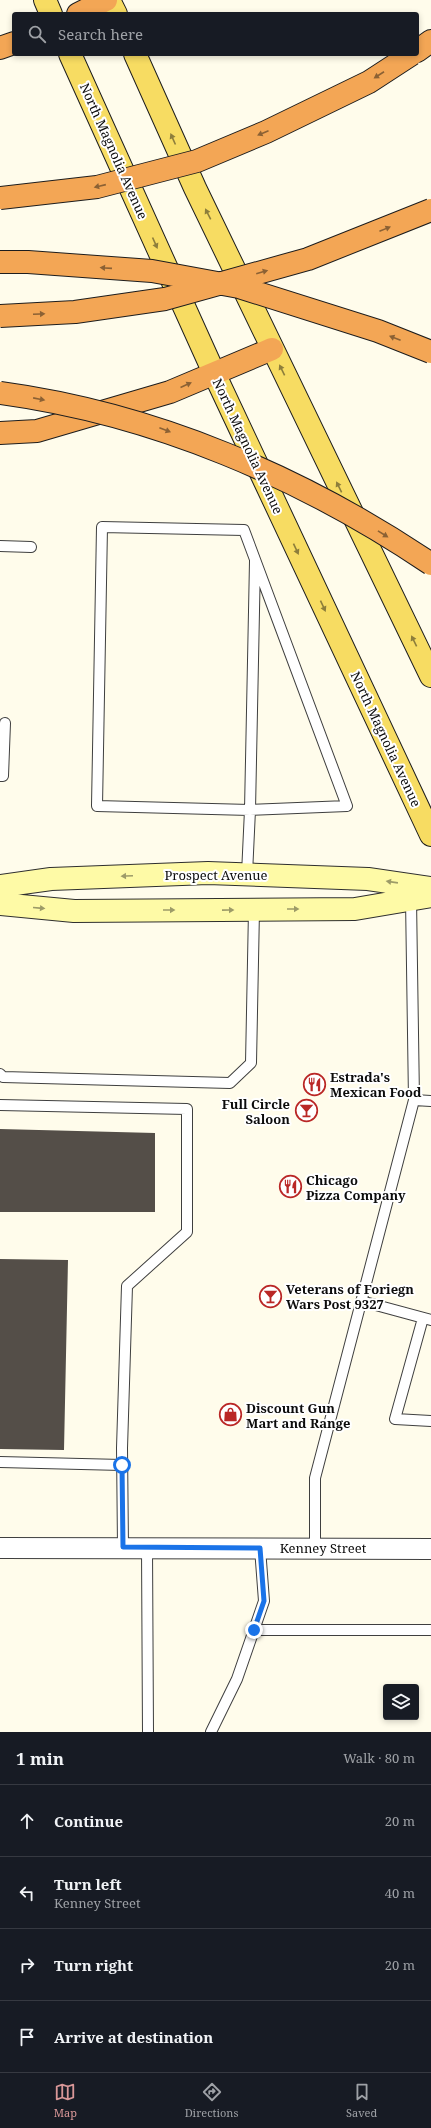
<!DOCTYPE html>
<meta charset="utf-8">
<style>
body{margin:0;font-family:"Noto Serif",serif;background:#242831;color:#f1f3f6}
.controls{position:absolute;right:12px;bottom:12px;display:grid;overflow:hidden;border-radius:4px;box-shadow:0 2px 6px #0003}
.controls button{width:36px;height:36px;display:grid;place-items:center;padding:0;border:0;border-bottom:1px solid #363941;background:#171b24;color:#f1f3f6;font:20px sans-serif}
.stop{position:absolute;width:12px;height:12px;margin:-9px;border:3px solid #1a73e8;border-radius:50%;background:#fff}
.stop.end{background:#1a73e8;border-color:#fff;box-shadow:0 1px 4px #0008}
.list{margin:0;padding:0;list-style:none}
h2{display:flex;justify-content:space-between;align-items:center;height:52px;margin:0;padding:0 16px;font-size:17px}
h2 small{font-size:13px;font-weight:400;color:#9ea1a6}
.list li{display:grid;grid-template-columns:26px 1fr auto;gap:12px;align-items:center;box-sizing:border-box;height:72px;padding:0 16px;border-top:1px solid #363941}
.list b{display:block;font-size:15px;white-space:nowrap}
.list p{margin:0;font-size:13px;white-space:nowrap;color:#9ea1a6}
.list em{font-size:13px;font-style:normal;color:#9ea1a6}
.icon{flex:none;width:22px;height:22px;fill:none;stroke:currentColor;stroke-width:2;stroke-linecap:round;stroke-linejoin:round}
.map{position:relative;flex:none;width:431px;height:1732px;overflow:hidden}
.search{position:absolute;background:#171b24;box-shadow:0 2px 6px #0003;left:12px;right:12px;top:12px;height:44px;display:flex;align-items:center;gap:10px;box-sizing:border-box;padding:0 14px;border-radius:4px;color:#9ea1a6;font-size:15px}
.sheet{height:340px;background:#171b24}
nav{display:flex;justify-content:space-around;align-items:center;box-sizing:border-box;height:56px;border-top:1px solid #363941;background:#171b24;font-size:11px;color:#9ea1a6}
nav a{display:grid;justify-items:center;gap:2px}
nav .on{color:#d89798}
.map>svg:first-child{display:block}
</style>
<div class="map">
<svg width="431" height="1732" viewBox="0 0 431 1732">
<rect width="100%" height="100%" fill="#fffceb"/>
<path fill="#544e48" d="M0,1129L155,1133V1212H0Z
M0,1259L68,1260L64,1450L0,1449Z"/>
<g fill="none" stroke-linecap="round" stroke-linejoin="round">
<defs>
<path id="lane" d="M0,546L31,547
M0,776H3L5,723
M247,874L250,810L97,806L102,527L244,530L347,806L250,810L255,561
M0,1074L3,1077L230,1083L251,1063L254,910
M414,1100L431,1101
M0,1105L187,1109V1232L127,1286L122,1448L123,1547
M361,1301L431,1320
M423,1318L395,1419L431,1421
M0,1462L122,1465
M147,1548L148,1732
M315,1548V1478L414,1100L411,899
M254,1630H431
M211,1732L237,1679L264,1601L260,1548"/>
<path id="street" d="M0,1548L431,1549"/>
<path id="secondary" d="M0,886L51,879L208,873L368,879L431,888
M0,904L74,911L355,909L431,896"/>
<path id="primary" d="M45,0L51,14
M109,0L116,14
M70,54L214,373L431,835
M135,54L195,188L431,676"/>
<path id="highway" d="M78,14L106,0
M0,48L14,43
M417,51L431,41
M0,433L37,431L170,392L272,349"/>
</defs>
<use href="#lane" stroke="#3f3f3f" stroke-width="12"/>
<use href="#street" stroke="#3f3f3f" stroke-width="22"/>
<use href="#secondary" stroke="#2e2e2e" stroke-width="24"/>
<use href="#primary" stroke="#1d1d1d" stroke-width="24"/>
<use href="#highway" stroke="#1d1d1d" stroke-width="24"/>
<use href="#lane" stroke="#fff" stroke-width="10"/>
<use href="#street" stroke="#fff" stroke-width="20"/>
<use href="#secondary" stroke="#fefaa6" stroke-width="22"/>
<use href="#primary" stroke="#f7dc62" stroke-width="22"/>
<use href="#highway" stroke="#f3a655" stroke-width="22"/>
<defs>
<path id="highway-bridge" d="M0,198L97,187L197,161L266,132L369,82L412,54
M0,262H28L152,271L239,287L378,331L431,352
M0,316L75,312L165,299L308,259L431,210
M0,393C155,414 302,477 431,564"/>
</defs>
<use href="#highway-bridge" stroke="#1d1d1d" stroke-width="24" stroke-linecap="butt"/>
<use href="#highway-bridge" stroke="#f3a655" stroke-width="22"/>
</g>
<defs><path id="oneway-solid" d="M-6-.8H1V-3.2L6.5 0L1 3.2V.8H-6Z"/></defs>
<g fill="#8b6134">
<use href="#oneway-solid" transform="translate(379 75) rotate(147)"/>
<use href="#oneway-solid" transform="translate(263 133) rotate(157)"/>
<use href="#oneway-solid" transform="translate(100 186) rotate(167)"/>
<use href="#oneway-solid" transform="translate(385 229) rotate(-22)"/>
<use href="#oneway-solid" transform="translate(106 268) rotate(-176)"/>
<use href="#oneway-solid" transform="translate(262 272) rotate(-16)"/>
<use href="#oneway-solid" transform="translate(39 314) rotate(-3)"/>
<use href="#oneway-solid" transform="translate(395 338) rotate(-159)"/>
<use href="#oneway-solid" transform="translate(186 385) rotate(-24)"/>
<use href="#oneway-solid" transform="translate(39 399) rotate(11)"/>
<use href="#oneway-solid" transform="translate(165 430) rotate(21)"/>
<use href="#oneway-solid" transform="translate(383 534) rotate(32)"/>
</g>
<g fill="#8d7e3b">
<use href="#oneway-solid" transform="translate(173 139) rotate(-114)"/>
<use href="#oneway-solid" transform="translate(208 214) rotate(-117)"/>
<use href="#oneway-solid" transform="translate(155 243) rotate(66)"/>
<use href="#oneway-solid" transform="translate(282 370) rotate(-116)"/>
<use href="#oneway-solid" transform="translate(339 487) rotate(-116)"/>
<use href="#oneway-solid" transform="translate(296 549) rotate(65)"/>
<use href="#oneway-solid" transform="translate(323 606) rotate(65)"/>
<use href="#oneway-solid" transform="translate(414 641) rotate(-116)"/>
</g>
<g fill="#9d9b68">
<use href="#oneway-solid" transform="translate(127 876) rotate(178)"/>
<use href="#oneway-solid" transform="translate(392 882) rotate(-172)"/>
<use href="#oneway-solid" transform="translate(39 908) rotate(5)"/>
<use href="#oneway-solid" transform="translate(293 909)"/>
<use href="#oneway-solid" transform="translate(169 910)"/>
<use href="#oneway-solid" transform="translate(228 910) rotate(-1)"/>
</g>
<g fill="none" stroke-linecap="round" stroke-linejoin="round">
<path stroke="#1a73e8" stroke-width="5" d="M122,1465L123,1547L260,1548L264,1601L254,1630"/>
</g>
<defs>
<symbol id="restaurant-ring" viewBox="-11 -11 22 22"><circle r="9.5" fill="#fff" stroke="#ba2726" stroke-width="1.5"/><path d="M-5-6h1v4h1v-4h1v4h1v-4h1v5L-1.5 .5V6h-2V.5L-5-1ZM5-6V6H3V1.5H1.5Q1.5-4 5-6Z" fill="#ba2726"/></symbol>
<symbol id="bar-ring" viewBox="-11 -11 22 22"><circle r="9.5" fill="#fff" stroke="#ba2726" stroke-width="1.5"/><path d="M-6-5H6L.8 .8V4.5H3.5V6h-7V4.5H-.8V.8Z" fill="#ba2726"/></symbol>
<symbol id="shop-ring" viewBox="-11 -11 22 22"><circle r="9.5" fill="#fff" stroke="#ba2726" stroke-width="1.5"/><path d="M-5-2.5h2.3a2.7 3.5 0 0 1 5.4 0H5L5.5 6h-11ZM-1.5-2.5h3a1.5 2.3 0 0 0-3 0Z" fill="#ba2726"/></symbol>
</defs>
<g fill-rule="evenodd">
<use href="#restaurant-ring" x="302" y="1072" width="25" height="25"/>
<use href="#bar-ring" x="294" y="1098" width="25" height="25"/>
<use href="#restaurant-ring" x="278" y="1174" width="25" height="25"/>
<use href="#bar-ring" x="258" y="1284" width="25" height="25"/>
<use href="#shop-ring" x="218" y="1402" width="25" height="25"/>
</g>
<g text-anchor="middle" stroke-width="4" stroke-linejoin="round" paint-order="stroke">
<g font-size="13" fill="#0c0c0c" stroke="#fff">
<text transform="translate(114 151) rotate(66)" y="5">North Magnolia Avenue</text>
<text transform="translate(248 446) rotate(65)" y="5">North Magnolia Avenue</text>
<text transform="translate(386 739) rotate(65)" y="5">North Magnolia Avenue</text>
<text x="216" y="880">Prospect Avenue</text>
<text x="323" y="1553">Kenney Street</text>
</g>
<g font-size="13" font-weight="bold" fill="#0c0c0c" stroke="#fff" text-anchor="start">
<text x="330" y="1082">Estrada's<tspan x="330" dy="15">Mexican Food</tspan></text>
<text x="290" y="1109" text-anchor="end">Full Circle<tspan x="290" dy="15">Saloon</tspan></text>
<text x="306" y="1185">Chicago<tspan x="306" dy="15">Pizza Company</tspan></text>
<text x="286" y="1294">Veterans of Foriegn<tspan x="286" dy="15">Wars Post 9327</tspan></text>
<text x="246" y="1413">Discount Gun<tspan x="246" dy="15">Mart and Range</tspan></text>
</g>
</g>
</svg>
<div class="controls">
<button><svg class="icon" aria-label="layers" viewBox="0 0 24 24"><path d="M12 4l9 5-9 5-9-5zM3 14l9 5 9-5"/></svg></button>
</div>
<div class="stop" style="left:122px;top:1465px"></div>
<div class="stop end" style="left:254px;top:1630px"></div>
<div class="search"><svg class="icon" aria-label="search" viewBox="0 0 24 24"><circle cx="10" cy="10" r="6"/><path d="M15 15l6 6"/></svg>Search here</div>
</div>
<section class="sheet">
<h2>1 min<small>Walk · 80 m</small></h2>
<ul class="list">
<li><svg class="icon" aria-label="ahead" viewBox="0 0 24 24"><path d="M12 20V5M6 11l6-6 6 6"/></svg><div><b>Continue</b></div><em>20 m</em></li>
<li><svg class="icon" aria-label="left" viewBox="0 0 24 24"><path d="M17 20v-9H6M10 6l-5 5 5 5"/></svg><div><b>Turn left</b><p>Kenney Street</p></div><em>40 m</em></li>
<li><svg class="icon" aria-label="right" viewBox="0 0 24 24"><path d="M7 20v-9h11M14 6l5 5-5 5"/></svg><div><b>Turn right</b></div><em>20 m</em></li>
<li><svg class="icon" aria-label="arrive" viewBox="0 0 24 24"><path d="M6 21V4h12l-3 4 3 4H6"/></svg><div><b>Arrive at destination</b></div></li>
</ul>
</section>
<nav>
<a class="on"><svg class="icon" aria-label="map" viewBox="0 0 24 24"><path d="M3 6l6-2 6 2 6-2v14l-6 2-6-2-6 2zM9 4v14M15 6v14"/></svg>Map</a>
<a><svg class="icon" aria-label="directions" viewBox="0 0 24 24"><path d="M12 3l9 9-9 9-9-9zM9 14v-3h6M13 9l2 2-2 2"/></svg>Directions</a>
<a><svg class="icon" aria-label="saved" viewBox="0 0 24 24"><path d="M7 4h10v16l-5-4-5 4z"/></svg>Saved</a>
</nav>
